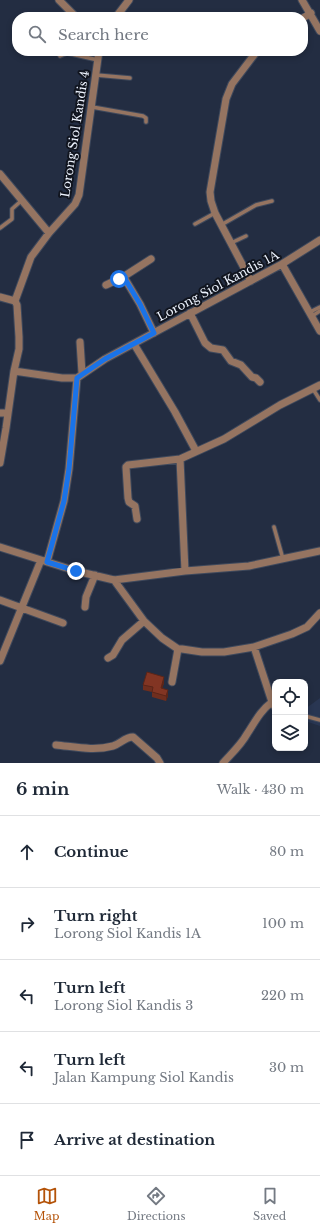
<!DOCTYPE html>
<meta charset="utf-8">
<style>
body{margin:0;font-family:"Libre Baskerville",serif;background:#f2f2f3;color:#1f2937}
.controls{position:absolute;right:12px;bottom:12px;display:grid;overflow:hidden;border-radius:8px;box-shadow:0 2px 6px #0003}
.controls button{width:36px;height:36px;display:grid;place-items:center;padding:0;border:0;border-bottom:1px solid #e0e1e3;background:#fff;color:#1f2937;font:20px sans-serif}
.stop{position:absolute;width:12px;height:12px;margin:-9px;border:3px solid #1a73e8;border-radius:50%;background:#fff}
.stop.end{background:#1a73e8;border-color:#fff;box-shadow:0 1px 4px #0008}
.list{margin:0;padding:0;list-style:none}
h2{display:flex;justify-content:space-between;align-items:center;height:52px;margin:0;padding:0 16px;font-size:17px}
h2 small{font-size:13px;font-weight:400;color:#747a83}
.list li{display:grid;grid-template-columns:26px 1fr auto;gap:12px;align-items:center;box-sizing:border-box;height:72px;padding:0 16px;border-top:1px solid #e0e1e3}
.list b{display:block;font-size:15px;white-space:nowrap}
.list p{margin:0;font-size:13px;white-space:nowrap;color:#747a83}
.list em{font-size:13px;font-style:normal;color:#747a83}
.icon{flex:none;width:22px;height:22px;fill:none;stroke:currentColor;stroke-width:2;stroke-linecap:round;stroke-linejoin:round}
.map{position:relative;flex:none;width:320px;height:763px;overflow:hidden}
.search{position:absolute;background:#fff;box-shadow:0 2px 6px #0003;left:12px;right:12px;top:12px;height:44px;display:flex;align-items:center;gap:10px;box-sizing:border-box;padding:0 14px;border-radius:16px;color:#747a83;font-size:15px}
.sheet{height:412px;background:#fff}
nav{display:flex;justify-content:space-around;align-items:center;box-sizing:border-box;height:56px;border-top:1px solid #e0e1e3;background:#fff;font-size:11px;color:#747a83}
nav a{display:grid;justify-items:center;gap:2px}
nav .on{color:#b45309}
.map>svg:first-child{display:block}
</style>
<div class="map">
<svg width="320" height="763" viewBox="0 0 320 763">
<rect width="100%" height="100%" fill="#232d42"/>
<path fill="#293652" d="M320,698V726L305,721V709Z"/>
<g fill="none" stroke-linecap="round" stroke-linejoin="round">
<defs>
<path id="lane" d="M60,56L67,53L98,60
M96,75L130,78
M92,107L143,116L146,118V122
M195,224L215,213
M221,225L256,205L272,201
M0,228L12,219V209L21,201
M231,243L246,236
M310,312L320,307
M312,316L320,311
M313,389L320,400
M274,527L283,559
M305,716L320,720"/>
<path id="street" d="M59,0L76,17
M302,0L320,31
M116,17L129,0
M303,18L311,13
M0,174L49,233
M282,264L320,331
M123,277L151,259
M251,281L215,213L211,201L210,192L226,99L232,84L257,51
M106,285L123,277L125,279L140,304L154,333
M0,297L15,301
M190,313L205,343L211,348L223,350L231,361L241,365L252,377L256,378L260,382
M80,342L82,373
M134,344L175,412L196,451
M14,371L62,378H77L105,359L282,264L320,240
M0,413H8
M0,463L6,428L14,371L19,349V337L17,305L15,301L31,257L49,233L75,204L79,195L99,51
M137,519L135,506L129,502L128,498L126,467L128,465L180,459
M0,547L76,571L114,580L185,571L249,566L320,551
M47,562L64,501L69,469L77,378
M185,571L180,459L224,439L280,405L320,385
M114,580L144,621L162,638L178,649H182L202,652H224L254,647L292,634L307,627L320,613
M0,600L63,623
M85,607L86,597L95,575
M254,647L272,702L275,707
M108,658L113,655L122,640L144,621
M0,661L41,560
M172,682L178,649
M56,745C76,747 94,751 113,746C120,744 125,737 133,737L157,758L160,763
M223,763C231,754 241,745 247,734C255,722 260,711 272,702"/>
</defs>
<use href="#lane" stroke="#3f495c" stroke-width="5.5"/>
<use href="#street" stroke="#3f495c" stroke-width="9"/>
<use href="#lane" stroke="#957461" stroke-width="3.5"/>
<use href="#street" stroke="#957461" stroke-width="7"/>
</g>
<path fill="#702e1e" d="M164,683L162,688L168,696L166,701L152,697V692L143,690V685Z"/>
<path fill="#5b2518" d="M164,677V683L161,694V688Z
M168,690V696L166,701V696Z"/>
<path fill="#823523" stroke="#5b2518" d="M147,672L164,677L161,688L168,690L166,696L152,692L153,687L143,685Z"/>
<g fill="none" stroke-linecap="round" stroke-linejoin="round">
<path stroke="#1a73e8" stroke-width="5" d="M76,571L47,562L64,501L69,469L77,378L105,359L154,333L140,304L125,279L123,277L119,279"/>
</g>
<g text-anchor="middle" stroke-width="4" stroke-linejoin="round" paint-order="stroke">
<g font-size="12" fill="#edf3fe" stroke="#11151f">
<text transform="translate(75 134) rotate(-81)" y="4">Lorong Siol Kandis 4</text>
<text transform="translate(218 286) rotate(-28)" y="4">Lorong Siol Kandis 1A</text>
</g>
</g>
</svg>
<div class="controls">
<button><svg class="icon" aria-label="locate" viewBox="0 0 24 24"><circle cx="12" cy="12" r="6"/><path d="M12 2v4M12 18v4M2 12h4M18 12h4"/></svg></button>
<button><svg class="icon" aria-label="layers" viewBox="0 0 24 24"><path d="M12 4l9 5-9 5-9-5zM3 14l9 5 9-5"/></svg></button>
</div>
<div class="stop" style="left:119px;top:279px"></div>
<div class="stop end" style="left:76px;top:571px"></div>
<div class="search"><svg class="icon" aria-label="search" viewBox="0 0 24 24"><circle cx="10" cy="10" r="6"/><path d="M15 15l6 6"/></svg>Search here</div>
</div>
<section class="sheet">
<h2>6 min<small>Walk · 430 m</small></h2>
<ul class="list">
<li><svg class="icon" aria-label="ahead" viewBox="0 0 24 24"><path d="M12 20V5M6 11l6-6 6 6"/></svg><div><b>Continue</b></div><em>80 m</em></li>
<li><svg class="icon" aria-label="right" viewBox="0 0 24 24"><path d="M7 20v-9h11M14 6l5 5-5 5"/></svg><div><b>Turn right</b><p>Lorong Siol Kandis 1A</p></div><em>100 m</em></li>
<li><svg class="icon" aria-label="left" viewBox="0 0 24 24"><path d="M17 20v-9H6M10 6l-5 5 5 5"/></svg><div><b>Turn left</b><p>Lorong Siol Kandis 3</p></div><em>220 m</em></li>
<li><svg class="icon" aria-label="left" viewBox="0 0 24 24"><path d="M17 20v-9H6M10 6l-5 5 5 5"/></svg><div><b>Turn left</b><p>Jalan Kampung Siol Kandis</p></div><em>30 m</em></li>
<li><svg class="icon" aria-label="arrive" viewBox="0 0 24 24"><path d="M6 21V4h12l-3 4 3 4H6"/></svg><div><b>Arrive at destination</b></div></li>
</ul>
</section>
<nav>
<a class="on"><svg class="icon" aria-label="map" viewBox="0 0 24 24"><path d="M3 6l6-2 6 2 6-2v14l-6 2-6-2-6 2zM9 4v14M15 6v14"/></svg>Map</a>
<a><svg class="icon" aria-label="directions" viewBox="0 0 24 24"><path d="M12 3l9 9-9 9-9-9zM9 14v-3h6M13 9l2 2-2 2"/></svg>Directions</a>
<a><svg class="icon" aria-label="saved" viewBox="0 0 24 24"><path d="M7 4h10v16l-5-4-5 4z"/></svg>Saved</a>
</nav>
